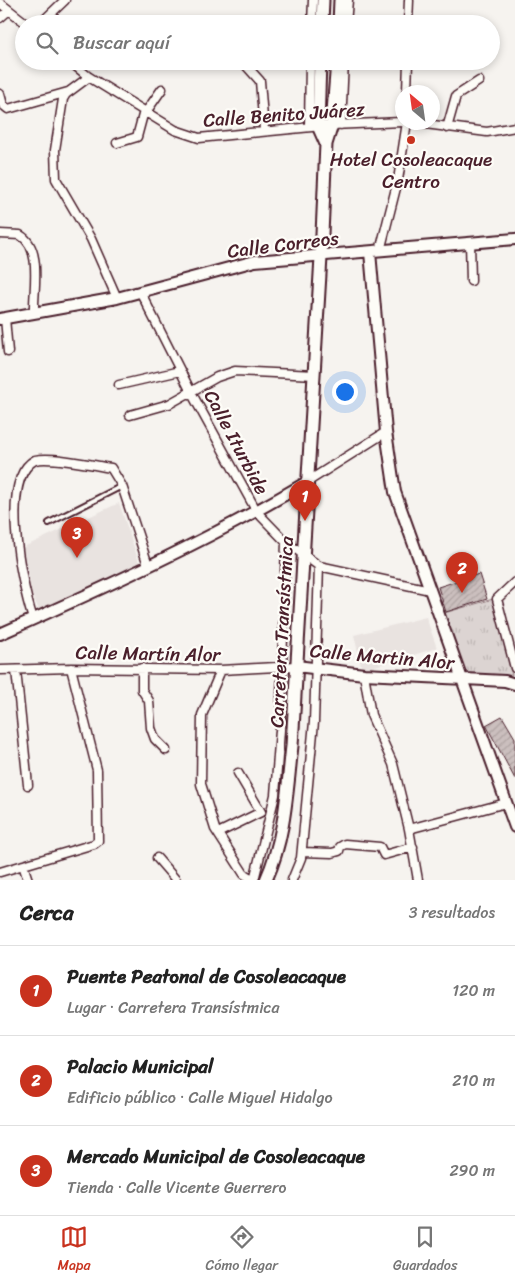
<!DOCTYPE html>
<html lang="es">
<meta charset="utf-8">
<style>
body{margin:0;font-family:Sriracha,sans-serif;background:#f2f2f2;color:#222}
.compass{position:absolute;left:395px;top:85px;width:45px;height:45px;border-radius:50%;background:#fff;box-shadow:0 2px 8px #0003;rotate:331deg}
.you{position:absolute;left:344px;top:391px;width:18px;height:18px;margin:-12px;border:4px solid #fff;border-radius:50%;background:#1a73e8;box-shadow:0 0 0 8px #1a73e833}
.badge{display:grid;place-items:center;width:32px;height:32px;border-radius:50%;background:#c8321e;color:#fff;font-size:16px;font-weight:700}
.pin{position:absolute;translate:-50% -41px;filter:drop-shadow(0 1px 2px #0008)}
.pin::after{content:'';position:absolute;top:26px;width:18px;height:15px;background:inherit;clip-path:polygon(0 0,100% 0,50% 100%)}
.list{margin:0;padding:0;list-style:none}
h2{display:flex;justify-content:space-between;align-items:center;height:65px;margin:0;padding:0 20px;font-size:21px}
h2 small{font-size:16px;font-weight:400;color:#767676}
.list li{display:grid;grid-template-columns:32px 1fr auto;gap:15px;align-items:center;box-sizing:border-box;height:90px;padding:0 20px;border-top:1px solid #e0e0e0}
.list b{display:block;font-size:19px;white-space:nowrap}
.list p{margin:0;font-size:16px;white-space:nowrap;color:#767676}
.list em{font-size:16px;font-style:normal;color:#767676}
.icon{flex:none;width:28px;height:28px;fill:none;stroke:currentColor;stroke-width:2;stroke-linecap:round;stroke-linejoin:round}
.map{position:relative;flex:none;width:515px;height:880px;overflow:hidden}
.search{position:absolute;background:#fff;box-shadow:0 2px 8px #0003;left:15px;right:15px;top:15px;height:55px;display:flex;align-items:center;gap:12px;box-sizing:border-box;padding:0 18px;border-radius:28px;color:#767676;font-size:19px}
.sheet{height:335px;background:#fff}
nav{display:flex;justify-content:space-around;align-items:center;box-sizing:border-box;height:70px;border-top:1px solid #e0e0e0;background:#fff;font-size:14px;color:#767676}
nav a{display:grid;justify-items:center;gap:2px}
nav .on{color:#c8321e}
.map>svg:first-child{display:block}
</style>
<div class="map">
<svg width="515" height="880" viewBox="0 0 515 880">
<defs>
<pattern id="park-tufts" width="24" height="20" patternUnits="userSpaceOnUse" patternTransform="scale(1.25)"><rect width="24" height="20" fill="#dcd4d2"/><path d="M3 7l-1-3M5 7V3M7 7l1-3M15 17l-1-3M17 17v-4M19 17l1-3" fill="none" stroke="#beb6b4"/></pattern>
<pattern id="building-hatch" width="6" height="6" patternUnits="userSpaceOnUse" patternTransform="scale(1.25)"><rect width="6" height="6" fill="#cbbfbe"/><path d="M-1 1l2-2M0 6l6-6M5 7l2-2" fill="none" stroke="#b0a4a3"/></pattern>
</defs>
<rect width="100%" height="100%" fill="#f6f3ef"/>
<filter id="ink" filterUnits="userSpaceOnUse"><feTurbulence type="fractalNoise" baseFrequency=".02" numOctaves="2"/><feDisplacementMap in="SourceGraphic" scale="10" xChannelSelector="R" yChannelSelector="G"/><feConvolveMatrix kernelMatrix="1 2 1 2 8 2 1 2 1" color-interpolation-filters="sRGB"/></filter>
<g filter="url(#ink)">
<path fill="#e9e3e0" d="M119,503L140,565L39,610L13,552Z
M426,617L437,648L362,670L354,635Z"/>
<path fill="url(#park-tufts)" stroke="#937a7e" d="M493,599L512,675L468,679L444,613Z"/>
<path fill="url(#building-hatch)" stroke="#4a1f2b" d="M479,574L487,599L446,612L438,587Z
M502,716L515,738V779L486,725Z"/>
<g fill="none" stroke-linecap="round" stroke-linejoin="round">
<defs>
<path id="lane" d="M49,523L122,486"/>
<path id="street" d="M0,3L27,24
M0,18L9,10
M40,24L65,0
M312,24L313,0
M346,24L348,0
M408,24L409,0
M69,61L89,77L175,130L199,138L332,125L402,122
M242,61L260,81L264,130
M89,77L66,94L63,99L55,150L56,179L91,239L117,298
M407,92L408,61
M0,94L3,105L8,109L68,92
M146,112L162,89
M410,122L487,132L515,127
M341,125L344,61
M309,127L310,61
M447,128L456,96L479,81
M117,143L137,137L144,111
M0,234L20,235C43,248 33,290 34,312
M470,242L471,281
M380,251L398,180L407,122
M140,291L191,392L257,512L286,542L319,566L430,590
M5,318L8,352
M119,385L180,371
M130,415L169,404L217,377L235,371L315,375
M307,482L386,432
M515,582L497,599L515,668
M33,619C20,579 0,478 35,460C51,456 93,465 111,468L122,486L148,565
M142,668V690L149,701L151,728L155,739L166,750
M0,670L71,668L221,670L296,666
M16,670L28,785
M221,670L202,715L201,784L215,829L244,874L254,880
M364,674L371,715L393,764L409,829L418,880
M409,829L506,803
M218,833L261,812L238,773
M302,852L332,853L339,851L340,847L345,844L380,847L384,855L413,847
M157,858L176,880
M23,865L28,880
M0,872L94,844L98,841L97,770L71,668
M254,880L275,795L280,730L286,542
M292,880L301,858L314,722L319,566"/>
<path id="secondary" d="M370,252L386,432L395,492L515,827
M0,319L117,298L255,261L515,239
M0,634C104,588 209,540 307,482
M296,666L364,674L505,681L515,684"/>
<path id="primary" d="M322,24L323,0
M339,24L340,0
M320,61L318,126L326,144
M266,880C285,838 287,791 292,746L321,257L326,144L332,125L337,61"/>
</defs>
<use href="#lane" stroke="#4a1f2b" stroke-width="8"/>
<use href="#street" stroke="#4a1f2b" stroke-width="11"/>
<use href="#secondary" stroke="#4a1f2b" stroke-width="14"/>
<use href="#primary" stroke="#4a1f2b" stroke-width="15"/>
<use href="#lane" stroke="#fdfcf7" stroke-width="4"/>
<use href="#street" stroke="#fdfcf7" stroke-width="8"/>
<use href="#secondary" stroke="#fdfcf7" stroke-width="10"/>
<use href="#primary" stroke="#fdfcf7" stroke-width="11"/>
</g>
</g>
<circle fill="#c8321e" stroke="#fdfcf7" stroke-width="2" cx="411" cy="140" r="5"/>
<g text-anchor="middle" stroke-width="4.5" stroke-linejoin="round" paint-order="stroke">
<g font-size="19" fill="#4a1f2b" stroke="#fdfcf7">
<text transform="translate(284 114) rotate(-4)" y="7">Calle Benito Juárez</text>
<text transform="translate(283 244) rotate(-7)" y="7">Calle Correos</text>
<text transform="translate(237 442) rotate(62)" y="7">Calle Iturbide</text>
<text transform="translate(281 632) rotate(-87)" y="7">Carretera Transístmica</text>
<text transform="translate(148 653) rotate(1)" y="7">Calle Martín Alor</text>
<text transform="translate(382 656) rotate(5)" y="7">Calle Martin Alor</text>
</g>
<g font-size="19" fill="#4a1f2b" stroke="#fdfcf7">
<text x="411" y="166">Hotel Cosoleacaque<tspan x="411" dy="22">Centro</tspan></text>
</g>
</g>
</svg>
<svg class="compass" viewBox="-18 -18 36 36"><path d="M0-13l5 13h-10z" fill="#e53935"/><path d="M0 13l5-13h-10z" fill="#767676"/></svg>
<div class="you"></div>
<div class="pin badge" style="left:305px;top:521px">1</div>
<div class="pin badge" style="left:462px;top:593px">2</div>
<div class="pin badge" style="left:77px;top:558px">3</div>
<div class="search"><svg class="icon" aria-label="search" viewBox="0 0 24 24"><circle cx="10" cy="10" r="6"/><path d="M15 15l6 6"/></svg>Buscar aquí</div>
</div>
<section class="sheet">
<h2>Cerca<small>3 resultados</small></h2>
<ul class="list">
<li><span class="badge">1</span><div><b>Puente Peatonal de Cosoleacaque</b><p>Lugar · Carretera Transístmica</p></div><em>120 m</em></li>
<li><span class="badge">2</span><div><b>Palacio Municipal</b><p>Edificio público · Calle Miguel Hidalgo</p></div><em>210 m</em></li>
<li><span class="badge">3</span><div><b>Mercado Municipal de Cosoleacaque</b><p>Tienda · Calle Vicente Guerrero</p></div><em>290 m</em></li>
</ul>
</section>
<nav>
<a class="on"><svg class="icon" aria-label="map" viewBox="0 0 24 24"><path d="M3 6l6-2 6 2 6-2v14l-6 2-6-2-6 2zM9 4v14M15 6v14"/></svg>Mapa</a>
<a><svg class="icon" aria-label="directions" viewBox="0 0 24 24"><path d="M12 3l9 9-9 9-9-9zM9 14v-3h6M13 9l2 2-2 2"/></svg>Cómo llegar</a>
<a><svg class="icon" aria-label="saved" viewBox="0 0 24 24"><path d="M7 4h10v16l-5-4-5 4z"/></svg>Guardados</a>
</nav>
